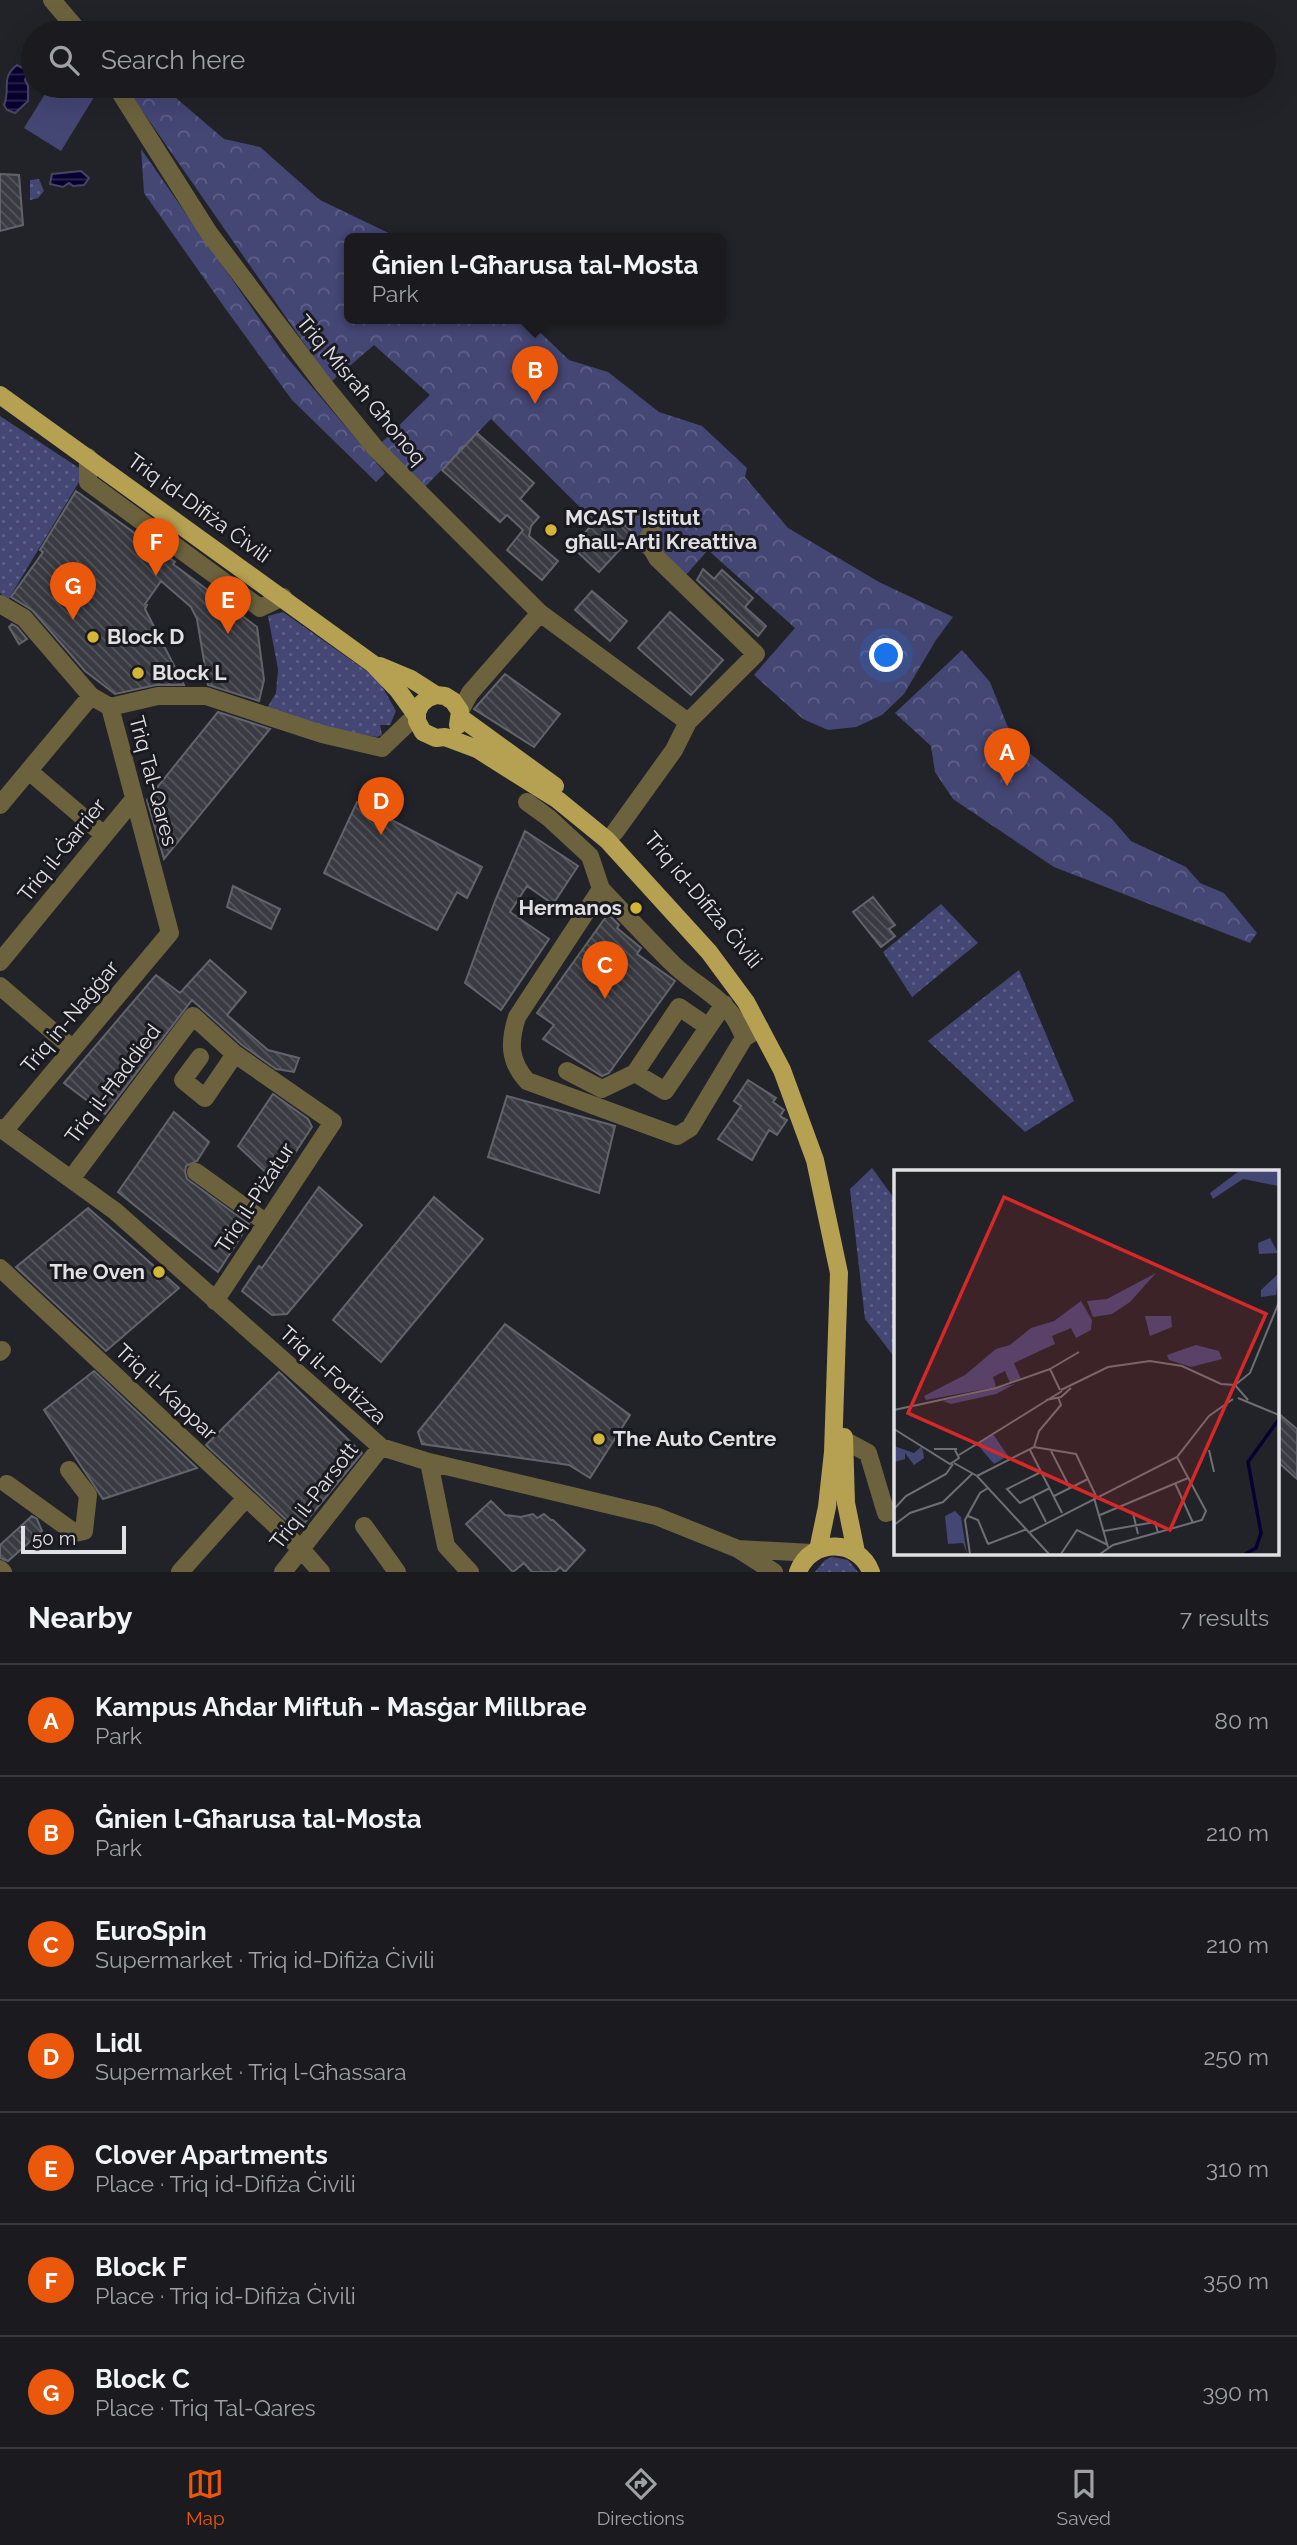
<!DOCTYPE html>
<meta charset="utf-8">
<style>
body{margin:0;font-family:Raleway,sans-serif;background:#27272c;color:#f1f3f6}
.scale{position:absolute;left:21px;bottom:18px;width:105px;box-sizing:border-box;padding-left:7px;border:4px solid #e1e1e5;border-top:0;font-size:19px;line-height:24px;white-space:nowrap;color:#e1e1e5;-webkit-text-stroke:5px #19191f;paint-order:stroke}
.you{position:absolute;left:887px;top:656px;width:24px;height:24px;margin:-18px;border:5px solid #fff;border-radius:50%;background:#1a73e8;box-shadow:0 0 0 10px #1a73e833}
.badge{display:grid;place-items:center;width:46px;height:46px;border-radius:50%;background:#ea580c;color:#fff;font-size:23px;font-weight:700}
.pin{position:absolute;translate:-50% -58px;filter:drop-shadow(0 2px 4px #0008)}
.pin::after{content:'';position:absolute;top:37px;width:24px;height:21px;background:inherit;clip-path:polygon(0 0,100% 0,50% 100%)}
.popup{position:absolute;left:344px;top:233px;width:382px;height:91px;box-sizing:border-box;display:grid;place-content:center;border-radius:10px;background:#1a1a1f;filter:drop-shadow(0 2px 5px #0005);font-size:23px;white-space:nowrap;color:#9fa1a4}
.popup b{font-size:26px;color:#f1f3f6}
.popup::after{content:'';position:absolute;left:50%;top:100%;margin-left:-14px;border:14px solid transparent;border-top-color:#1a1a1f}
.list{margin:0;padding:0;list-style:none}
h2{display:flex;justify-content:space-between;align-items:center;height:91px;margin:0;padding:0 28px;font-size:30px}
h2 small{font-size:23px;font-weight:400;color:#9fa1a4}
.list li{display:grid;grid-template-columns:46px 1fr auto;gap:21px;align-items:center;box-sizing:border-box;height:112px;padding:0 28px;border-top:2px solid #38383d}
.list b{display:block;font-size:26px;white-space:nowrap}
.list p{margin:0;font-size:23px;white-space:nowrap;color:#9fa1a4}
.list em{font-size:23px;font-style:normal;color:#9fa1a4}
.icon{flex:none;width:38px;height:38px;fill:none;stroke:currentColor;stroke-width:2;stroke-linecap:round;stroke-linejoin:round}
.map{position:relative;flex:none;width:1297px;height:1572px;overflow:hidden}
.search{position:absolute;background:#1a1a1f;box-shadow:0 7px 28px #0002;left:21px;right:21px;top:21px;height:77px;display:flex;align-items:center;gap:18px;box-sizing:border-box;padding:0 24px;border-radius:38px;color:#9fa1a4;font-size:26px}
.sheet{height:875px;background:#1a1a1f}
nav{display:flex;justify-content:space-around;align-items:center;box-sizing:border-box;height:98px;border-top:2px solid #38383d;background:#1a1a1f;font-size:19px;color:#9fa1a4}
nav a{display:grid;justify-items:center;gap:4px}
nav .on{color:#ea580c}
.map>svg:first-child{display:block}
</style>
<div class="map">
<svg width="1297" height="1572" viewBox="0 0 1297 1572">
<defs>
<pattern id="grass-dots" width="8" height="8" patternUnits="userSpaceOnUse" patternTransform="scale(1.75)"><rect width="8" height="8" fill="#444674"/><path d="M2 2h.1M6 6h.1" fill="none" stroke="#5f6088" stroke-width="1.8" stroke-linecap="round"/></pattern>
<pattern id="forest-crowns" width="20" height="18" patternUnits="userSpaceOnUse" patternTransform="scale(1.75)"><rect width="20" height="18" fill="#444674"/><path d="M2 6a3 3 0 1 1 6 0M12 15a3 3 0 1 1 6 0" fill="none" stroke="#5f6088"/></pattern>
<pattern id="water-rules" width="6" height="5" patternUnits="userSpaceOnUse" patternTransform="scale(1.75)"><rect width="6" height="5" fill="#080030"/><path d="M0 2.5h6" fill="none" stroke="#2c254e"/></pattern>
<pattern id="building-back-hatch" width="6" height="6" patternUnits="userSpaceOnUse" patternTransform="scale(1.75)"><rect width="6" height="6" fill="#3a3b42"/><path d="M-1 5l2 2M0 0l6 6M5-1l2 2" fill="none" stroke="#56575d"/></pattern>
</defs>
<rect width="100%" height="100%" fill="#222329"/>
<path fill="url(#grass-dots)" d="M39,179L44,191L38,198L30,200V180Z
M0,416L85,472L8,600L0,593Z
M283,612L378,679L396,711L390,725H380L382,735L377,737L321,728L267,708L276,693L278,669L268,616Z
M941,904L978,943L912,997L883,952Z
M1019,970L1074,1101L1025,1132L928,1041Z
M872,1168L896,1201V1359L865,1319L850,1189Z
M832,1557L848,1560L858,1572H815L825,1560Z"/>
<path fill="url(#forest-crowns)" d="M125,86H162L224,139L260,147L320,200L399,238H350V318H525L569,360L608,372L659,412L702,426L747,468L745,477L788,528L879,582L953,617L936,640L904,694L882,715L856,727L828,730L803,719L754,675L795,628L708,550L677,585L633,544L638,537L607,510L595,522L491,419L423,489L380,444L430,395L374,345L331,382Z
M141,149L284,354L385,473L376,482L292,400L227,311L144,193Z
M962,650L990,682L1007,725L1018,744L1112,819L1131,841L1186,867L1200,883L1224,893L1257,933L1250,943L1054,867L953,799L935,772L931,746L895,713Z"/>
<path fill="#444674" d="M50,86H93L99,89L61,151L24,128Z"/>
<path fill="url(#water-rules)" stroke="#494466" stroke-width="2" d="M17,65L28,71L25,80L28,86V101L15,113L7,110L4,105C11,89 0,78 17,65Z
M81,171L89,178L84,185L73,186L69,183L63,187L50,184L52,174Z"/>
<path fill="url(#building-back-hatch)" stroke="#63646b" stroke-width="2" d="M0,174L19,175L23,225L0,231Z
M477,433L534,483L520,499L539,517L531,526L529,536L558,561L542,580L507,550L523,530L507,515L500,522L442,470Z
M76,491L175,562L173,564L257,627L264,680L259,701L208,685L197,619L191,607L161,581L145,604L147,605L145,609L184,685H156L115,694L85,671L32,610L11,597L43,552L40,550Z
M606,509L637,536L627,550L623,546L599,572L572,547Z
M703,569L714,579L722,570L753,598L745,607L766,626L758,636L697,580Z
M592,591L627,621L610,641L575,610Z
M670,612L723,660L691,695L638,648Z
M12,624L17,627L27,639L19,644L9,627Z
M505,674L560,714L534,747L474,709Z
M218,712L270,729L164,859L147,800Z
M357,802L482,867L467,898L457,892L437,930L324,873Z
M525,831L578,866L553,904L527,886L510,912L549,939L501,1010L465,983L495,901Z
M233,886L280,909L271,929L227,907Z
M873,897L895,925L889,929L895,936L881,947L853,912Z
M608,914L619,925L617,928L641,948L637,954L675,981L609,1073L602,1076L543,1039L554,1025L537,1013Z
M210,960L246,992L227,1015L268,1050L299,1058L294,1072L276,1069L242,1045L192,1000L105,1114L64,1083L156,975L180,993Z
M748,1080L776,1098L773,1102L784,1110L780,1116L787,1120L777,1135L769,1130L752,1160L718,1139L741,1106L734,1101Z
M273,1094L308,1119L312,1127L276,1182L238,1146Z
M507,1096L615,1126L599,1193L488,1157Z
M174,1112L209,1142L197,1161L186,1166L185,1172L187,1179L249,1224L218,1272L118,1192Z
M319,1187L362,1225L287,1314L272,1315L242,1291L259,1266L262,1268Z
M434,1197L483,1239L381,1362L333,1320Z
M88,1208L179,1288L106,1351L16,1267Z
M505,1324L630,1415L590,1478L569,1465L422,1444L418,1432Z
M94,1371L197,1468L103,1499L44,1410Z
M279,1372L362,1453L298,1531L206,1445Z
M1278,1413L1297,1429V1479L1278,1462Z
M491,1501L505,1515L521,1517L533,1514L537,1518L544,1514L551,1520H553L585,1550L565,1572L560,1567L555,1572H532L524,1563L513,1572L466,1524Z
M32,1516L37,1519L42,1531L8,1561L0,1558V1545Z"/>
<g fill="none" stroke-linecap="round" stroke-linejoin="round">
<path stroke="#6c633e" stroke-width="18" d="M52,0L80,33
M116,86L209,233L323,384L376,449L540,613L470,693L460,711
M88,457V482L260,608L283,597
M0,604L24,618L91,696L110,707L170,933L4,1131
M540,613L688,722
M110,707L158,696H206L322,734L382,748L408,723L417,719
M30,772L104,835
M527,802L549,818L590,856L601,889L517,1017C509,1042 509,1061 527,1081L677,1136L690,1128L744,1038L760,1028
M0,805L91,696
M615,832L674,750L688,722L756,654L657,558L647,540L652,532
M601,889C625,914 649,940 673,964C700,990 731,999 744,1038
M0,962L134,799
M0,986L73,1049
M707,1026L679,1007L635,1073L665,1091L724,1004
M200,1057L183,1080L205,1098L235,1054
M567,1071L602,1089L635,1073
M0,1128L115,1211L381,1447L429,1462L656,1516L738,1549L774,1572
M196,1172L265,1222
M71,1179L193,1016L235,1054L333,1122L215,1301
M0,1268L301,1549L321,1572
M0,1352L2,1350
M844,1440L868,1453L886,1513L896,1510
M429,1462L446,1546L470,1572
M7,1484L75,1533L84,1531L88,1495L69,1470
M364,1526L397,1572
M738,1549L812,1553
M0,1569L3,1572
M180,1572L246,1498
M283,1572L381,1447"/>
<path stroke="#b6a152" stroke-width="18" d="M0,395L373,664L398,690L416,715
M380,666L411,679L436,695L445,696L453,701L460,711L458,725
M436,695L428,698L421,704L417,712V721L423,732L436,738L445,737L477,749L558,800L607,840L709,952L746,1002L782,1070L815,1160L839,1273L833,1452L827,1507L818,1550
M460,717L555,786
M844,1437L846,1503L856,1552
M798,1572C811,1537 859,1539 871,1572"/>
</g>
<g fill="#d5b535" stroke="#19191f" stroke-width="2.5">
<circle cx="551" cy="530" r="7"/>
<circle cx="93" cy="637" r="7"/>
<circle cx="138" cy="673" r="7"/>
<circle cx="636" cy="908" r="7"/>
<circle cx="159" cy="1272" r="7"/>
<circle cx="599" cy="1439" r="7"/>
</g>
<g text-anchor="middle" stroke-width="6" stroke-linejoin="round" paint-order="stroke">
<g font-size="21" fill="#e1e1e5" stroke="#19191f">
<text transform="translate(361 390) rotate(50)" y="7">Triq Misraħ Għonoq</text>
<text transform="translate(199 508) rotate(36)" y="7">Triq id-Difiża Ċivili</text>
<text transform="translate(153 781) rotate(75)" y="7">Triq Tal-Qares</text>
<text transform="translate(62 850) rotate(-51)" y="7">Triq il-Ġarrier</text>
<text transform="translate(703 900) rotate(50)" y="7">Triq id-Difiża Ċivili</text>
<text transform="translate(70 1017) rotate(-50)" y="7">Triq in-Naġġar</text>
<text transform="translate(113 1084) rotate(-53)" y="7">Triq il-Ħaddied</text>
<text transform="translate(255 1198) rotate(-57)" y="7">Triq il-Piżatur</text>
<text transform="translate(333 1375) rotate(42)" y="7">Triq il-Fortizza</text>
<text transform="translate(166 1392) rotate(43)" y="7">Triq il-Kappar</text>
<text transform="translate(314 1496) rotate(-52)" y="7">Triq il-Parsott</text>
</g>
<g font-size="21" font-weight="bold" fill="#e1e1e5" stroke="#19191f" text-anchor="start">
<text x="565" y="525">MCAST Istitut<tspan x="565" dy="24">għall-Arti Kreattiva</tspan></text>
<text x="107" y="644">Block D</text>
<text x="152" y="680">Block L</text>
<text x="622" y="915" text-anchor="end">Hermanos</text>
<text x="145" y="1279" text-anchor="end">The Oven</text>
<text x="613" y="1446">The Auto Centre</text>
</g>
</g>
<g transform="translate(894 1170)">
<rect width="385" height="385" fill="#222329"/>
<path d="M345,1H385V16L349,9L319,29L316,23ZM376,68L384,83L365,84L364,73ZM385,103L382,125L367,127V120ZM251,146H277L278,157L256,166ZM302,175L325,181L328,189L297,197L275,190L273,185ZM99,264L114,286L100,294L83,274ZM0,276L20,283L28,276L30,288L20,295L11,283V289L0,292Z" fill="#444674"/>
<path d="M262,103L236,132L218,144L199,147L193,131L213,129ZM187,131L198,150L197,160L182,168L177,158L158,166L161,174L120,193L127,209L116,213L111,201L99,207L102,217L32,230L30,226L71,205L102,179L116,175L137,158L160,151ZM121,214L102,224L57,234L49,231Z" fill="#444674"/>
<path d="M61,341L67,347L73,384L69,373L54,374L51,346Z" fill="#444674"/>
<path fill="none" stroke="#080030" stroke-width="3.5" d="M351,384L362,378L367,363L354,292L385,249"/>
<path fill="none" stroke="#6e6f74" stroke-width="2" d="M156,199L185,182M341,215L356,203L385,132M167,220L214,197L256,191L288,196L327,214L341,215L354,230M344,228L385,245M152,230L167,227L177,218M0,240L102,218L156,199L166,220M0,259L56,294L65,288L61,280M140,277L145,261L167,235L164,227M40,279H63M136,280L168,343M315,280L320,302M157,281L176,318M65,285L168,221M60,293L83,306L155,384M147,302L113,319L126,333L156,318M83,306L140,277L182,284L202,326M281,313L299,353M160,326L194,309M139,327L152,352M200,328L214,377M0,339L12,326L52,304L59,294M239,343L244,364M206,345L294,308M74,346L84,350L94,374M0,355L16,343L49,332L78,304M210,361L261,352L264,363M136,362L283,287L315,246L339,229M94,374L133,359M76,384L71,350L86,323L94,318M167,384L183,360L214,375M206,384L219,375L308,350L312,341L283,287"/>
<path fill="#d62828" fill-opacity="0.15" stroke="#d62828" stroke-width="3.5" d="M110,27L372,144L276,360L14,243Z"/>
<rect width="385" height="385" fill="none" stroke="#e1e1e5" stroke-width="3.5"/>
</g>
</svg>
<div class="scale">50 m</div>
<div class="you"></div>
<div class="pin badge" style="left:1007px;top:786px">A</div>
<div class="pin badge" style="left:535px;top:404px">B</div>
<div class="popup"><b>Ġnien l-Għarusa tal-Mosta</b>Park</div>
<div class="pin badge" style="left:605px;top:999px">C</div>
<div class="pin badge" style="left:381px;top:835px">D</div>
<div class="pin badge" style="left:228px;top:634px">E</div>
<div class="pin badge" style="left:156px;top:576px">F</div>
<div class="pin badge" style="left:73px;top:620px">G</div>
<div class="search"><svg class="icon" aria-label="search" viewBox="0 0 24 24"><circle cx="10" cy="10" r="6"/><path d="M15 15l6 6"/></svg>Search here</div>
</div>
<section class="sheet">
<h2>Nearby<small>7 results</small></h2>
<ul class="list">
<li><span class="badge">A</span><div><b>Kampus Aħdar Miftuħ - Masġar Millbrae</b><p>Park</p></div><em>80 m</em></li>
<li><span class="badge">B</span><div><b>Ġnien l-Għarusa tal-Mosta</b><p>Park</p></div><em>210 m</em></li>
<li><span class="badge">C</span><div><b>EuroSpin</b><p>Supermarket · Triq id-Difiża Ċivili</p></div><em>210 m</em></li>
<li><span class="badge">D</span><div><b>Lidl</b><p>Supermarket · Triq l-Għassara</p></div><em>250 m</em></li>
<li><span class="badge">E</span><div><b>Clover Apartments</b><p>Place · Triq id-Difiża Ċivili</p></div><em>310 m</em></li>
<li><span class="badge">F</span><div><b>Block F</b><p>Place · Triq id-Difiża Ċivili</p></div><em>350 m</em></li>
<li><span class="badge">G</span><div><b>Block C</b><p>Place · Triq Tal-Qares</p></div><em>390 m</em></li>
</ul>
</section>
<nav>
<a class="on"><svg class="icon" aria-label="map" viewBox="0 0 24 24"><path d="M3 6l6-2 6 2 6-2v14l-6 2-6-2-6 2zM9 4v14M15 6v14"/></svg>Map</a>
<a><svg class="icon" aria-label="directions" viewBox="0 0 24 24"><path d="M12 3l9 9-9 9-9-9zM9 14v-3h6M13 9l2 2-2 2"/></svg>Directions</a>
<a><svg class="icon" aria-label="saved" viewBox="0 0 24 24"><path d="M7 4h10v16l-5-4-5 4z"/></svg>Saved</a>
</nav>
